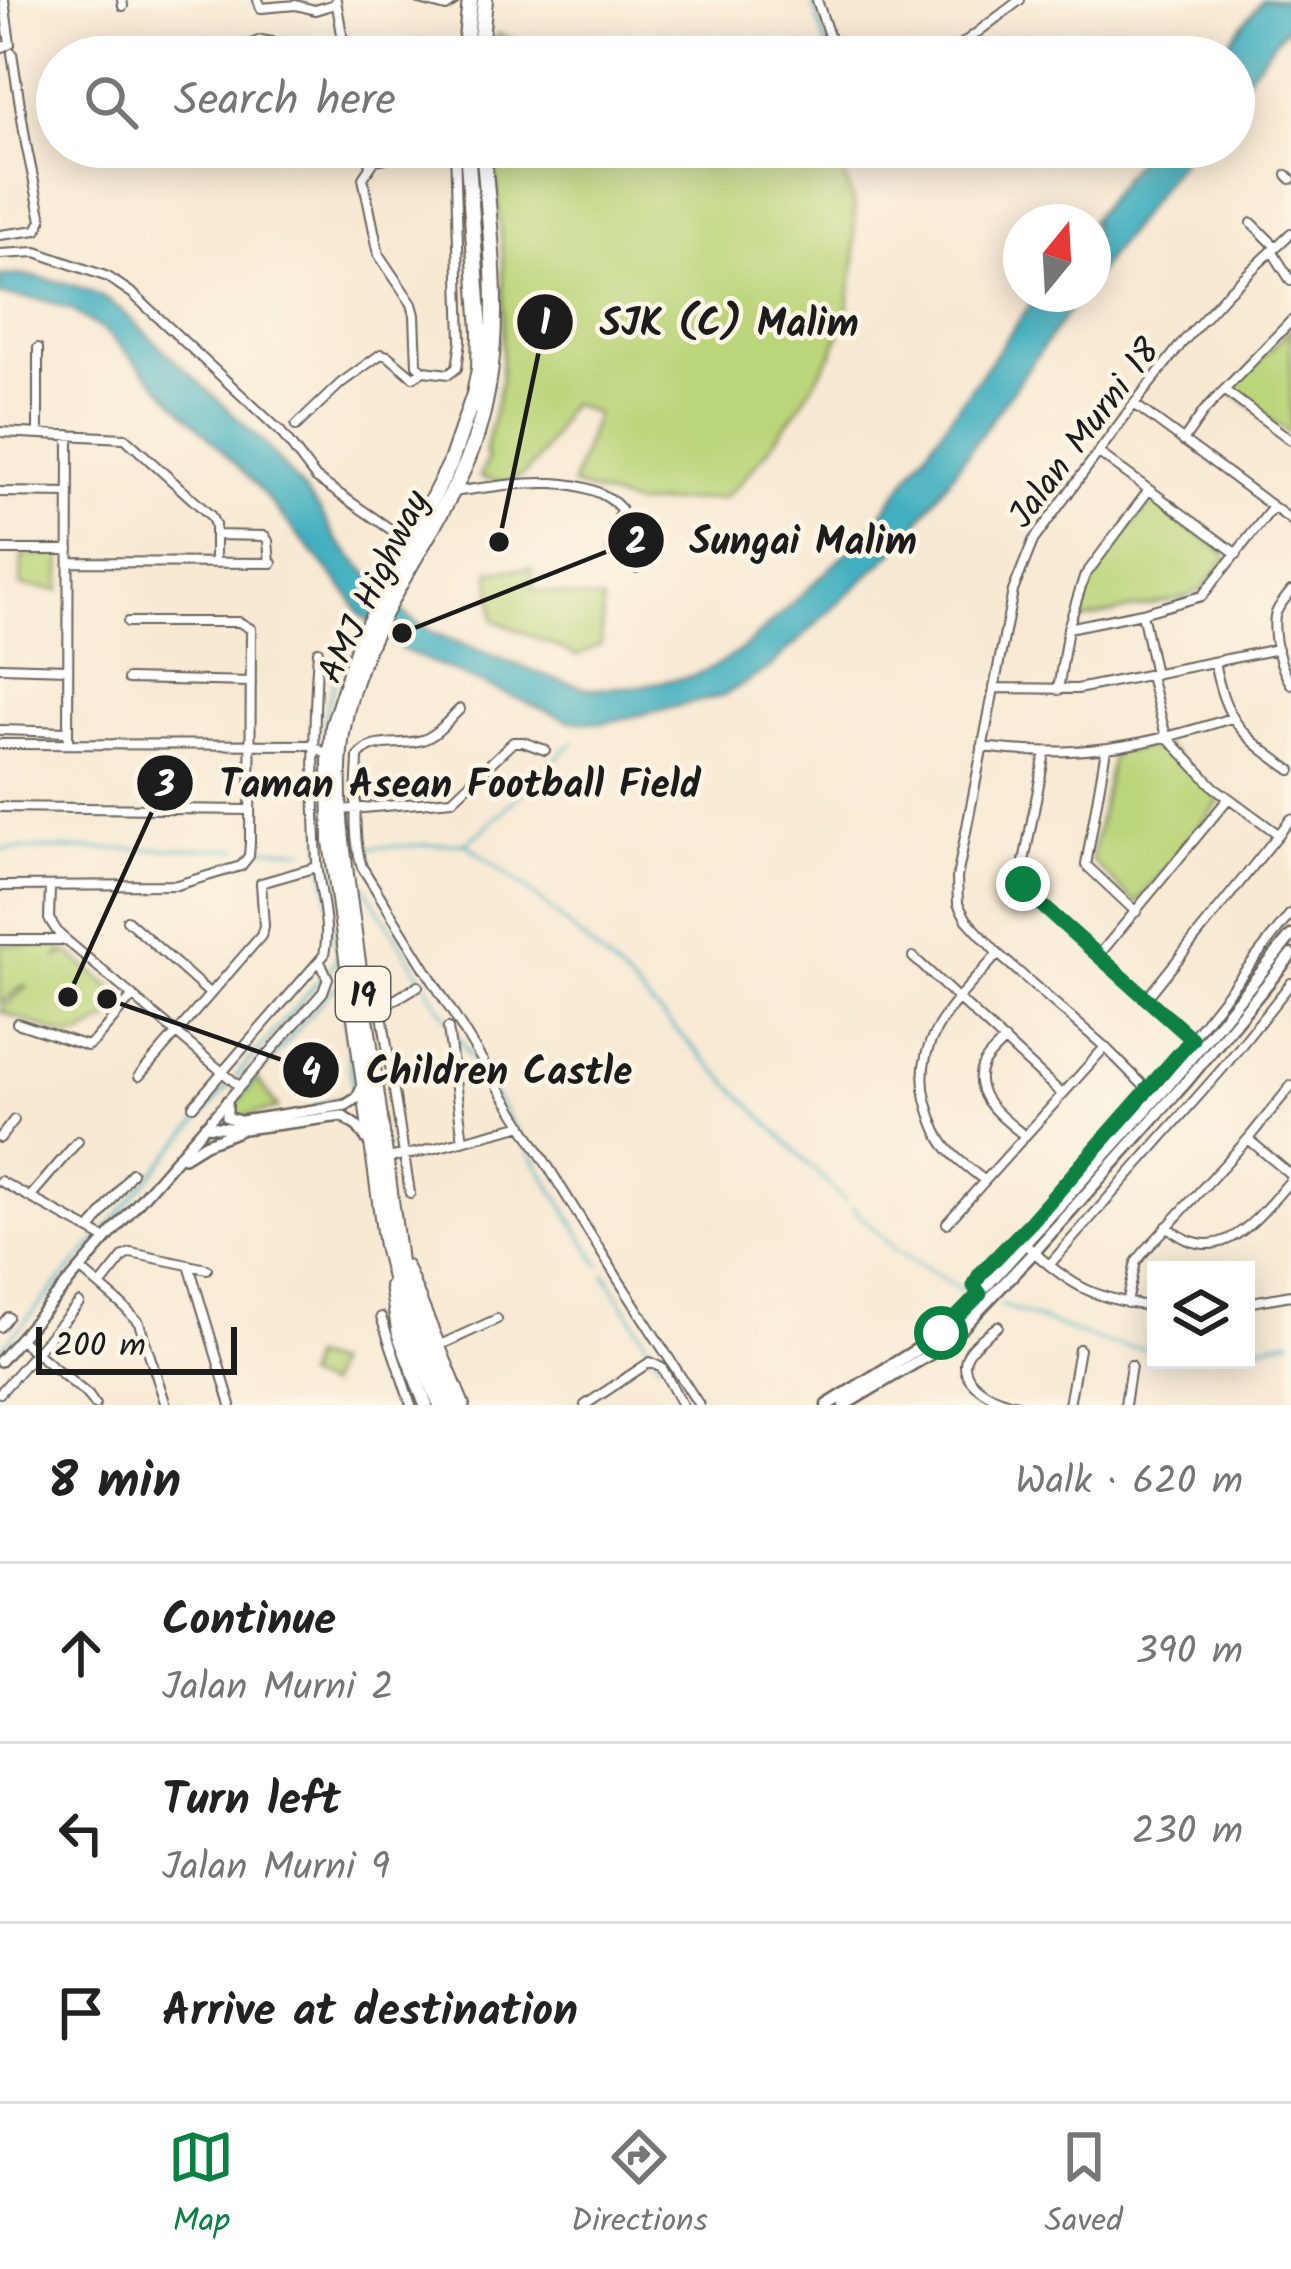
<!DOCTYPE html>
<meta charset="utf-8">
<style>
body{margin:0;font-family:Kalam,sans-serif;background:#f2f2f2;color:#222}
.controls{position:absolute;right:36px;bottom:36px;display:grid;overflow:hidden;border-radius:0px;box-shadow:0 6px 30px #0003}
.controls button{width:108px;height:108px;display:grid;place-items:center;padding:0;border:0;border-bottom:3px solid #e0e0e0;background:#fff;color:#222;font:60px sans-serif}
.compass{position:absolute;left:1003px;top:204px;width:108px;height:108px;border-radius:50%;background:#fff;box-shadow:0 6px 30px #0003;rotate:18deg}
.scale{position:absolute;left:36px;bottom:30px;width:201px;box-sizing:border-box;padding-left:12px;border:6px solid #1c1c1c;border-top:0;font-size:33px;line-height:42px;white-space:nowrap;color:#1c1c1c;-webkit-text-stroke:9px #fcf5e5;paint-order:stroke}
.stop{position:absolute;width:36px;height:36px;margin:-27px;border:9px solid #0b8043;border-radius:50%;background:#fff}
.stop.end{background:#0b8043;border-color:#fff;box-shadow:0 3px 12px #0008}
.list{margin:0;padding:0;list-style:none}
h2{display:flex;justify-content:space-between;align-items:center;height:156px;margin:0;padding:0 48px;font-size:51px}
h2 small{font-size:39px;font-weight:400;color:#767676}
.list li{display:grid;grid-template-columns:78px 1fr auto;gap:36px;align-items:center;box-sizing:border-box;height:180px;padding:0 48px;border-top:3px solid #e0e0e0}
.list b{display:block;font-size:45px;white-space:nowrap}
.list p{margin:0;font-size:39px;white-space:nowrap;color:#767676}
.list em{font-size:39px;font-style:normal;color:#767676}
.icon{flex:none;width:66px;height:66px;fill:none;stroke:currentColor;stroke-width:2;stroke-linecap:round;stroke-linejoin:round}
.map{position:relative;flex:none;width:1291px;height:1405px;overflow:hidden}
.search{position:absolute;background:#fff;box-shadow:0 6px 30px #0003;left:36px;right:36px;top:36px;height:132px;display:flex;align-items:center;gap:30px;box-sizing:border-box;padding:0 42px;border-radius:66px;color:#767676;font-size:45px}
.sheet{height:696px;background:#fff}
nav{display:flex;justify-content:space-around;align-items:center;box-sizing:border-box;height:168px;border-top:3px solid #e0e0e0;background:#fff;font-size:33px;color:#767676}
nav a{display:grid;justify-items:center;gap:6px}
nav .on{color:#0b8043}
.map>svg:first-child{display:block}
</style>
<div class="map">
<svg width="1291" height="1405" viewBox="0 0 1291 1405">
<rect width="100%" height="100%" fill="#fcf5e5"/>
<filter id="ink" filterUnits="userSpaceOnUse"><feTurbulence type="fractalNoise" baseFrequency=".00833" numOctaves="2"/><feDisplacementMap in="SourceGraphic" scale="24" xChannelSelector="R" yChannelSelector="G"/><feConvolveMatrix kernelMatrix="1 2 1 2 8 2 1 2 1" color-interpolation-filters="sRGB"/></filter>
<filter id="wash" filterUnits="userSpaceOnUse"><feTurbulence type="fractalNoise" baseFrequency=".004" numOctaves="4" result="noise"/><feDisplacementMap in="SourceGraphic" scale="48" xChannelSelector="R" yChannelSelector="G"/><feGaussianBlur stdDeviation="2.7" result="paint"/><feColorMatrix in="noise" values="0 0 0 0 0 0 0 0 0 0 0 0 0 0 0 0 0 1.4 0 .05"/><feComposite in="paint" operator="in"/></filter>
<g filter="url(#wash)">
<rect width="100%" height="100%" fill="#f8e9d3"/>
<path fill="#bbd57a" stroke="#6c784b" stroke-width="3" d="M497,34L568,57H569H494Z
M493,147H826L837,153L854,205L855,262L847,311L833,352L798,409L767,451L740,483L723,498L635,505L572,485L596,414L569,403C557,426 537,476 509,481C501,483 489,479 480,477L488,458L485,453L501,381L503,320V260Z
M1291,328V434L1230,391Z
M1151,500L1228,555L1202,589L1186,597L1081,620L1088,586Z
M62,553L60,590L21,586L22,556Z
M532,568L533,588L538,591L603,601L601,644L578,656L494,620L490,571Z
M1165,745L1220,801L1136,904L1091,860L1112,757L1117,752Z
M0,945H55L64,951L55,960L68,952L124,998L118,1014L82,1035L68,1037L0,1011L26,987L24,985L0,1004Z
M257,1079L278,1108L238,1118L231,1116V1110Z
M311,1357L334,1364L327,1386L304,1378Z"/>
<path fill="#43b0c0" stroke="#30666e" stroke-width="3" d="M1262,0H1291V21L1234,93V57H1217Z
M1146,147H1191L1093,278V222H1090Z
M23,275C59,281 91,286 120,309L264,443L319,509L337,540L409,618L436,634L557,680L590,689L638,686L693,676L721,663L745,647L868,533L1038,294H1081L905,541L769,668L723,696L604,723L570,721L403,650L360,614L349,595L255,484L107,333L70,309L43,300L0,295V276Z"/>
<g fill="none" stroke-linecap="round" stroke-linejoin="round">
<path stroke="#43b0c0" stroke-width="3" d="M812,0L830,57
M324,739L325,714L343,652
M322,758V856L345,1004
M465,843L537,897L621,974L845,1201
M256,848L305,850
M353,848L356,872L599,1264
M364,848L465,843L482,831L574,741
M0,849H238
M262,1071L331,990L341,985
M236,1077L336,960
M315,1104L348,1097L353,1093L345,1010
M233,1106L256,1078
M852,1207L895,1250L965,1292
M103,1232L230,1084
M605,1274L659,1363
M1001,1305L1108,1344L1156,1350
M1246,1348L1291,1339
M0,1350L97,1239"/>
</g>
</g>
<g filter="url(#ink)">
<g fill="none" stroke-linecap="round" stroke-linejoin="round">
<defs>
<path id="minor" d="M122,0L123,6
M258,0L261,8L296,5L315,10L335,4
M336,0L346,57
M420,0L446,7L456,0
M817,0L836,57
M0,48L10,44L4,0
M229,52L261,40L299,47L342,41
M366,53L379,57
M945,57L1020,0
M365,147L370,165
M1287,175L1291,179
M1252,223L1276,247
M0,235L37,230L42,220L26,144L12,53
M1272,251L1291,281
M0,254L36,252L108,277L133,294L280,431L316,478L393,531L398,529L408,513L424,512
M424,371L417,365L415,315L412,304L379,255L363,178L375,160L445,147
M1224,390L1291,440
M1134,404L1291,520
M296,426L341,383L381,354L388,356L413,377L424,371L449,374L457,368L461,341L455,147
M0,432L125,438L211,516L215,525V563
M38,433V348
M1183,441L1204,411L1291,321
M1099,453L1237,554
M0,492L69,493
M452,492C501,486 585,468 621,509L611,548C616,559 630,557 636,568
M216,535L265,536L268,541L270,563
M0,550H69
M69,562L272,563
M1291,591C1286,598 1277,607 1275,616C1272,637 1280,667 1291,684
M1142,613L1155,674
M1068,628L1142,613L1202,596L1273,507
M1214,662C1226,722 1241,735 1291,770
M0,667L68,669
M1150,676L1166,736L1214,787L1278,834
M128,679L251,682
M994,688L1077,689L1278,649
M1058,690L1068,628L1084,577L1148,491
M460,709C449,719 437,736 422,740C401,747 371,737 358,757C357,792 351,834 362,867L618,1279L699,1405
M0,730L68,732
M0,744L312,745L326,754L328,761
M68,744L69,435
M982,747C1073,759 1144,747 1231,718
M1106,749L1086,865L1136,912
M1045,753L1024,862L1025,889L1193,1039
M0,807L250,810
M341,810L452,800L513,742H523L545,750
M0,886L177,885L241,866L249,856L250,843L251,629L239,622H128
M50,887L49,919L59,934L239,1086
M127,920L209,993
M0,940H64
M1099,955L1228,799
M913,957L1062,1094
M1146,999L1291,819
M381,1008L418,986
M366,1012L381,1008L410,1193
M17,1023L87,1046L94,1041L132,997
M448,1028L463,1141
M1005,1040C998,1047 989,1055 984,1063C967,1094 1005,1120 1025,1136
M139,1076L261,936L264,926L261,883L317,867
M1156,1098L1105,1047L998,954L967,920L958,904L957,878L1013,591L1033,541L1134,404L1182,343L1227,293L1291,233
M193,1106L324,955C331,924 319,892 317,861C313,789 313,722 318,651
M205,1126L323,992L328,978L320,962
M0,1138L14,1120
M1248,1139L1291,1175
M386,1158L416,1153L523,1125
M0,1181L106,1239
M985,1181C947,1151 938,1146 926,1099C911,1038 961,996 998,954
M30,1197L78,1141
M947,1223L1105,1047
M1167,1226C1220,1273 1257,1218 1291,1180
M90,1230L132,1173
M1025,1244C1071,1287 1094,1299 1156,1307
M1050,1264L1223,1068L1291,983
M189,1265L231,1405
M80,1269L123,1306L139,1323L166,1405
M101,1285L124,1256L131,1253L207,1269
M980,1294L974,1285L977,1277L1031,1222L1172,1063L1291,913
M1127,1303L1136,1262L1144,1252L1248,1139L1291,1086
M1246,1303L1291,1295
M381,1317L411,1405
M998,1326C988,1334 974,1343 968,1354C953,1382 997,1401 1017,1405
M0,1327L8,1317
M19,1339L88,1395L95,1405
M438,1346L497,1319
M0,1393L79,1303
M585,1405L650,1362L662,1368L682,1405
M1069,1405L1079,1349
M1125,1405L1131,1365"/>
<path id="tertiary" d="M227,1101V1117L239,1121
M233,1127L242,1121L346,1105L357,1098L363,1085
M184,1157L205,1144L239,1131
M0,1361L205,1126L244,1129L342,1116L358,1127L370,1144"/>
<path id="secondary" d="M827,1405L924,1345L960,1315L1165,1089L1291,936
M844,1405L930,1354L963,1327L1034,1252L1187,1081L1291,955"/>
<path id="primary" d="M406,1267L463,1405
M391,1286L399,1335L426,1405"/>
<path id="trunk" d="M464,57L470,0
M479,57L485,0
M441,1405L405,1322L386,1246L331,841L330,762L333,726L360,641L450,464L474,394L479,369L480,330L467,147
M452,1405L415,1321L399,1262C386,1157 371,1052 356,948C347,878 330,791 344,722C361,632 420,557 460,477C511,373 492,257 483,147"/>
</defs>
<use href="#minor" stroke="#69645c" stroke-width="12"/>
<use href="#tertiary" stroke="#69645c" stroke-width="14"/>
<use href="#secondary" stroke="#69645c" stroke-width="15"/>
<use href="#primary" stroke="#69645c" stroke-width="16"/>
<use href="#trunk" stroke="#69645c" stroke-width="18"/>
<use href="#minor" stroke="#fff" stroke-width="8"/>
<use href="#tertiary" stroke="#fff" stroke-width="9"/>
<use href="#secondary" stroke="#fff" stroke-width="10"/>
<use href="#primary" stroke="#fff" stroke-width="12"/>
<use href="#trunk" stroke="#fff" stroke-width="14"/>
</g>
</g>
<g fill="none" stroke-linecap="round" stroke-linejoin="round" filter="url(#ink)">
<path stroke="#0b8043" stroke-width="15" d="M941,1333L980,1294L974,1286L980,1274L1031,1222L1192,1039L1028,893L1023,884"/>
</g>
<g text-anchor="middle" stroke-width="9" stroke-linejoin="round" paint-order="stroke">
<rect fill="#fcf5e5" stroke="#5f5d58" stroke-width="3" x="336" y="967" width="54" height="54" rx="9"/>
<g font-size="33" font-weight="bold" fill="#1c1c1c">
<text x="363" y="1006">19</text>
</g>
<g font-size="36" fill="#1c1c1c" stroke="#fcf5e5">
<text transform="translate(1083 432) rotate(-53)" y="13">Jalan Murni 18</text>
<text transform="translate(372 586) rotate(-64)" y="13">AMJ Highway</text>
</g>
</g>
<path fill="none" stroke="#1c1c1c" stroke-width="4.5" d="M499 542L545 322M402 633L636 540M68 997L165 783M107 999L311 1070"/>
<g fill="#1c1c1c" stroke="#fcf5e5" stroke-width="4.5">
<circle cx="499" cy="542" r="12"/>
<circle cx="402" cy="633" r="12"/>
<circle cx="68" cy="997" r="12"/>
<circle cx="107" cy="999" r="12"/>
<circle cx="545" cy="322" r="30"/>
<circle cx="636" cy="540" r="30"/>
<circle cx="165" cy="783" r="30"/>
<circle cx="311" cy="1070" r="30"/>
</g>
<g font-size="36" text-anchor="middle" font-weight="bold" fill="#fff">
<text x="545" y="334">1</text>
<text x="636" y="553">2</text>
<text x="165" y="796">3</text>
<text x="311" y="1083">4</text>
</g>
<g font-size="39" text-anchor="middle" font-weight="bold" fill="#1c1c1c" stroke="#fcf5e5" stroke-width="9" stroke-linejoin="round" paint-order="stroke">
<text x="729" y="336">SJK (C) Malim</text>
<text x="803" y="554">Sungai Malim</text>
<text x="460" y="797">Taman Asean Football Field</text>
<text x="499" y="1084">Children Castle</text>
</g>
</svg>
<div class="controls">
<button><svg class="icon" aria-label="layers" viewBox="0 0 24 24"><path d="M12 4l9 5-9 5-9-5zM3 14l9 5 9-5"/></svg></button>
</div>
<svg class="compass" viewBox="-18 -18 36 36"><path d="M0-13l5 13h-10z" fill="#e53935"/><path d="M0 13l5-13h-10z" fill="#767676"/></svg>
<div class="scale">200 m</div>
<div class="stop" style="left:941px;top:1333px"></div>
<div class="stop end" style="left:1023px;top:884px"></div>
<div class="search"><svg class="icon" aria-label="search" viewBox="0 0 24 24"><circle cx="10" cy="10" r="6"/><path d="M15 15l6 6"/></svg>Search here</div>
</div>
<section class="sheet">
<h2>8 min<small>Walk · 620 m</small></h2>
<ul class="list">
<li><svg class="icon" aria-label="ahead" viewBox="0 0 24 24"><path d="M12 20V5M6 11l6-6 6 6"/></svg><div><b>Continue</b><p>Jalan Murni 2</p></div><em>390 m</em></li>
<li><svg class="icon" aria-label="left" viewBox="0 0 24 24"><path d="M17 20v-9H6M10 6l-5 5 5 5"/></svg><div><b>Turn left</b><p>Jalan Murni 9</p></div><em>230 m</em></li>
<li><svg class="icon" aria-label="arrive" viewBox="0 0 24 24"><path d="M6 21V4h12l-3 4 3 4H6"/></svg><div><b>Arrive at destination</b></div></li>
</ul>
</section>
<nav>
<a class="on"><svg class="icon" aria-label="map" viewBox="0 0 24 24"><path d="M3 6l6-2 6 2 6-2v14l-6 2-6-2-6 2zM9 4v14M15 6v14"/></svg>Map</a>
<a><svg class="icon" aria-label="directions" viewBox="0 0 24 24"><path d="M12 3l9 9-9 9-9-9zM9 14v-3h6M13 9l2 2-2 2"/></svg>Directions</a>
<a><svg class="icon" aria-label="saved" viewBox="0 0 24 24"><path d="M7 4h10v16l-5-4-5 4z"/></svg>Saved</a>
</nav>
